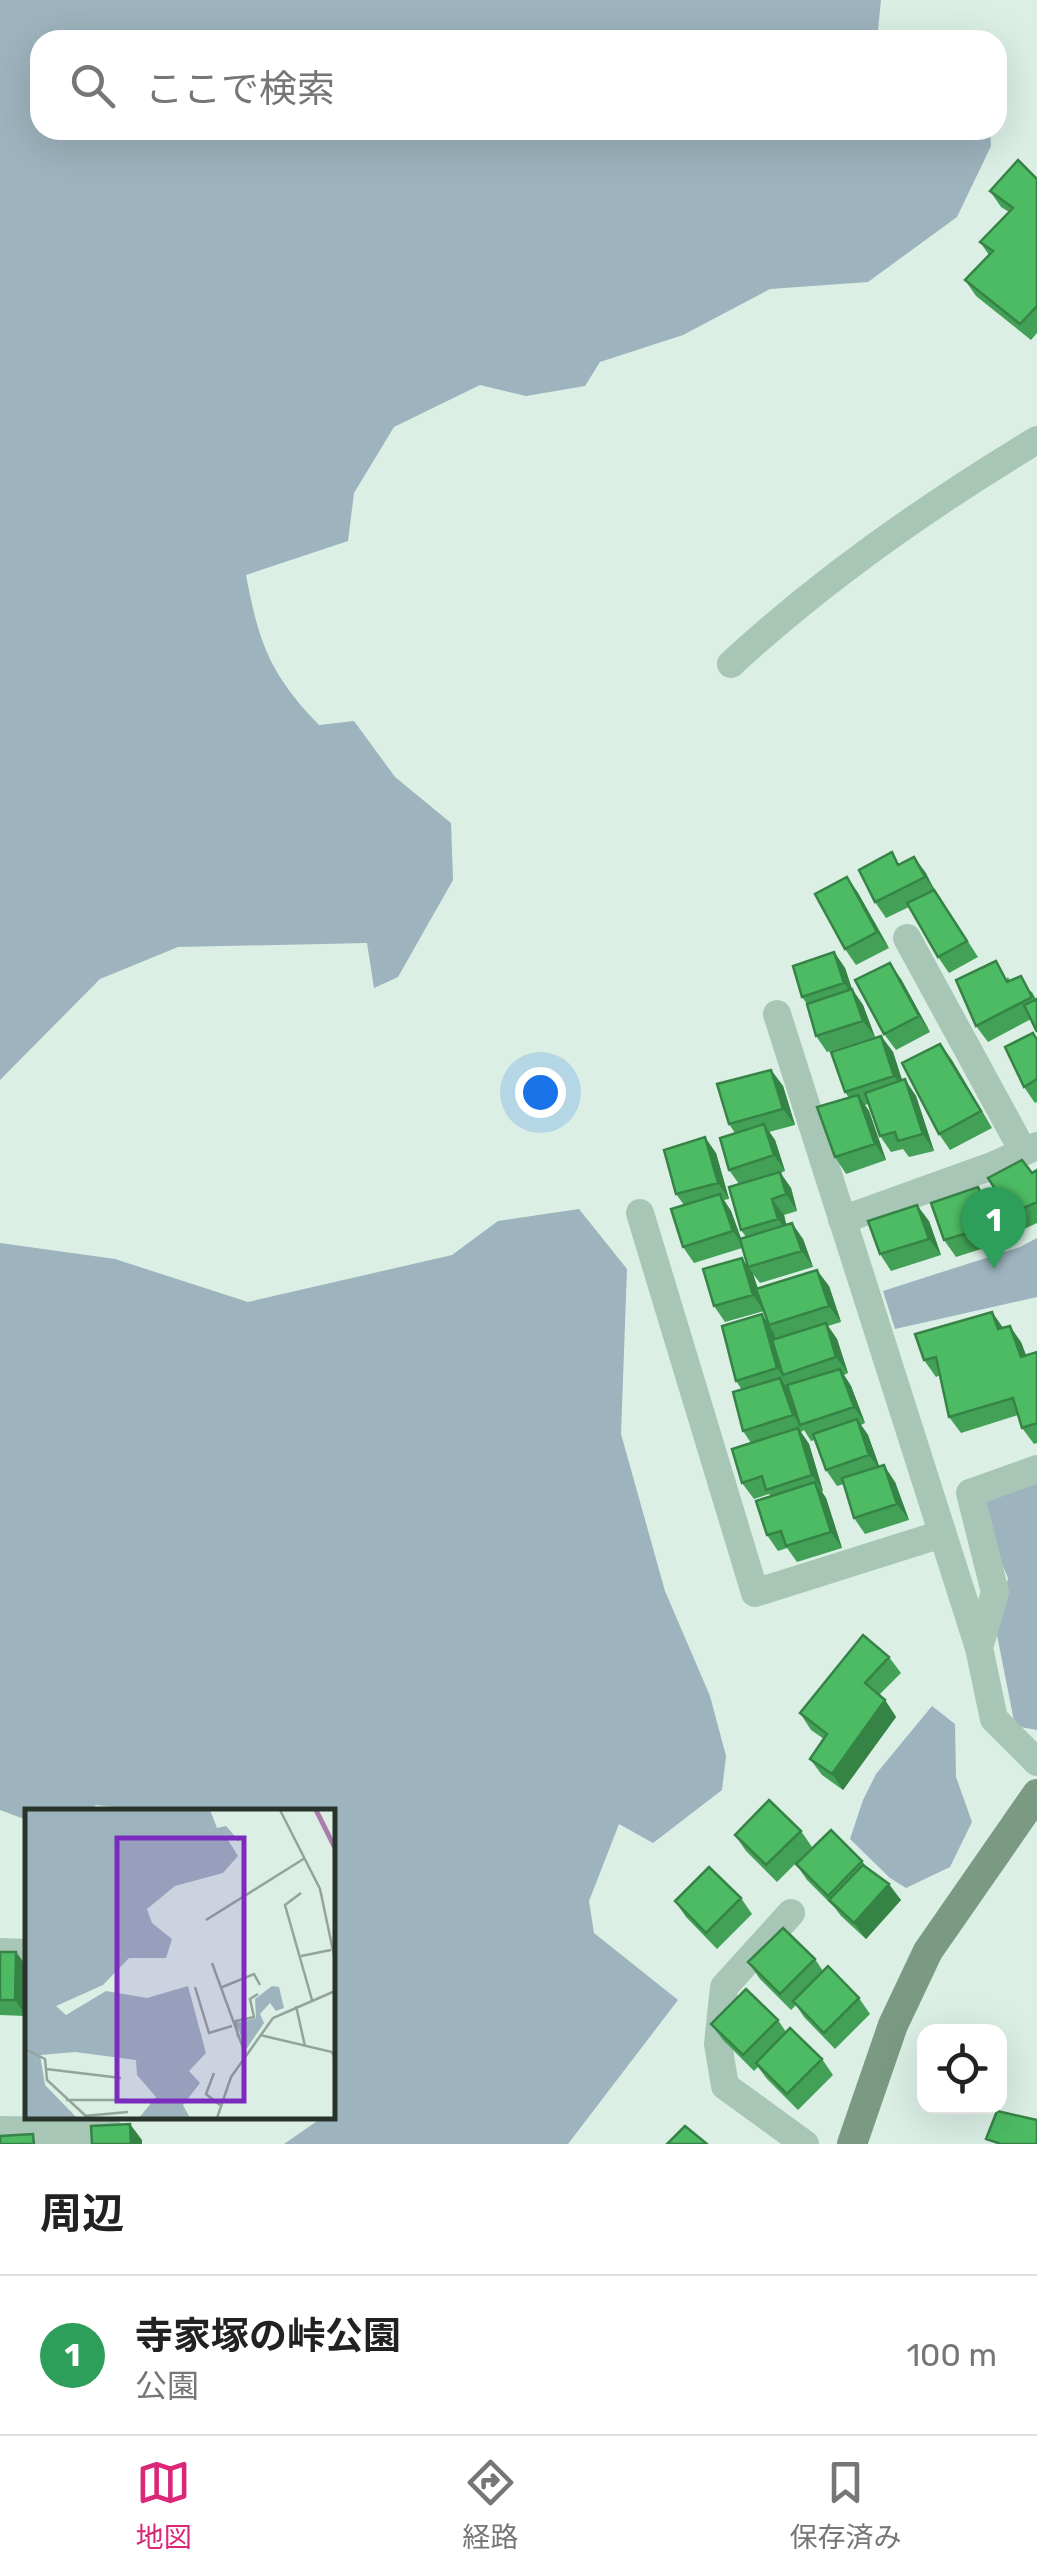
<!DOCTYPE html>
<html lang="ja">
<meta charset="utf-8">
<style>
body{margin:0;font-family:Rubik,"Noto Sans JP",sans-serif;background:#f2f2f2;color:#222}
.controls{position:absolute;right:30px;bottom:30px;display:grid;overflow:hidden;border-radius:20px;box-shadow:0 10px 40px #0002}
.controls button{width:90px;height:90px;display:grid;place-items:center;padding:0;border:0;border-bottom:2px solid #e0e0e0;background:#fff;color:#222;font:50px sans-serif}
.you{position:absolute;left:540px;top:1092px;width:35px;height:35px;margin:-25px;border:8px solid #fff;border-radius:50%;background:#1a73e8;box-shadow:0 0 0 15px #1a73e833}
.badge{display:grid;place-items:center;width:65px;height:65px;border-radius:50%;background:#db2777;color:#fff;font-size:32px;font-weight:700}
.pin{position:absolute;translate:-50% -82px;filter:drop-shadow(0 2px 5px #0008)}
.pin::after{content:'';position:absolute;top:52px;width:35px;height:30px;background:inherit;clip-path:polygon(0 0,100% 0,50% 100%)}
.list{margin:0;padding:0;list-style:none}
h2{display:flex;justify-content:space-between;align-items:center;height:130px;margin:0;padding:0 40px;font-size:42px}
h2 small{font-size:32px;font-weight:400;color:#767676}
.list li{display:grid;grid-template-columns:65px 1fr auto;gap:30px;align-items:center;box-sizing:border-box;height:160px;padding:0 40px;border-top:2px solid #e0e0e0}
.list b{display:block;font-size:38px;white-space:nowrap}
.list p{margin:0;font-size:32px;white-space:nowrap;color:#767676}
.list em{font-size:32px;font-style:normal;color:#767676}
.icon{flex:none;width:55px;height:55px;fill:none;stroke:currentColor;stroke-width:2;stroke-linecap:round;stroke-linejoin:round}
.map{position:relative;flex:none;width:1037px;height:2144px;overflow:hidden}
.search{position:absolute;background:#fff;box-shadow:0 10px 40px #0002;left:30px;right:30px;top:30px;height:110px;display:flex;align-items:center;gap:25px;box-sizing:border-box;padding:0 35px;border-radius:30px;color:#767676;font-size:38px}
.sheet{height:290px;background:#fff}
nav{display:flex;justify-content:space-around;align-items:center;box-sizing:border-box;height:140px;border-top:2px solid #e0e0e0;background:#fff;font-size:28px;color:#767676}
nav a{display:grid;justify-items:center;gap:5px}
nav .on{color:#db2777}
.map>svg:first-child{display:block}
</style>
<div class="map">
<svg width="1037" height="2144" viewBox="0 0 1037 2144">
<rect width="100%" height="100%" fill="#dbefe5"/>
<path fill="#9db3bd" d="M0,0H881L878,30L893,40H40V130H990L991,146L957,217L868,282L770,289L683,335L600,362L585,386L526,396L480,385L394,427L354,493L348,541L246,575C259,644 270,674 319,725L354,721L395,777L451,823L453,880L398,977L374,988L367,943L178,947L100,979L0,1080Z
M579,1209L627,1269L621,1434L665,1591L710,1696L726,1756L722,1790L653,1843L619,1824L589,1901L594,1933L678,2000L568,2144H284L323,2117L332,2116V1811H153L96,1805L89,1811H28L27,1820L0,1810V1243L115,1259L248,1302L452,1255L498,1221Z
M1037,1238V1297L895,1329L883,1291L1020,1247Z
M1037,1481V1730L1015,1726L997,1635L1008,1578L981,1514L985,1497Z
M932,1706L955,1724L956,1777L972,1822L950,1867L906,1888L890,1878L850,1839L863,1800L876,1774Z"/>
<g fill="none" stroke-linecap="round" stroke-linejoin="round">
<path stroke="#a8c6b5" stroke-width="28" d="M731,664C823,579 929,505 1037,440
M907,938L1023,1151
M777,1014L979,1648L994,1719L1037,1762
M640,1213L755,1593L942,1534
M842,1220L992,1166L1037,1146
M979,1648L995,1592L970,1493L1037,1469
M791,1913L724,1987L718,2044L725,2086L805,2144
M0,1952L28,1953
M0,2130L110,2132"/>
<path stroke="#7a9a84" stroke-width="30" d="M852,2144L893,2025L928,1951L1037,1794"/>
</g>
<path fill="#42a156" d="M1037,179V333L1031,340L976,296L965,280L989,255L980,242L1009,212L1001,207L990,191Z
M914,857L978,957L949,973L938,957L909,907L886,918L875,902L900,864Z
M847,877L858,893L889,948L856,965L845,949Z
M834,952L845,968L852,989L863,1005L875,1037L827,1052L816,1036L807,1004L802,997Z
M1008,977L1010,981L1032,992L1036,999L1031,1019L988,1042L976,1026Z
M901,979L930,1032L896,1050L884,1034Z
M881,1036L893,1052L902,1080L916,1096L934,1151L909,1157L903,1149L891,1152L880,1136L868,1104L865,1105L869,1111L886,1160L846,1174L835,1157L849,1098L845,1092Z
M1037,1039V1102L1035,1103L1024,1087Z
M940,1044L992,1128L950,1150L939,1134Z
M771,1070L783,1086L795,1125L769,1132L775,1140L785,1171L780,1173L791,1188L797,1211L784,1215L786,1225L803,1239L813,1267L760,1283L753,1274L758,1288L829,1286L841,1322L828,1326L837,1339L848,1373L844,1375L851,1386L865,1423L861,1425L868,1435L879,1467L895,1482L909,1520L865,1534L854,1518L844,1484L837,1486L826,1470L815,1440L811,1441L804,1430L801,1432L809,1444L823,1491L822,1492L826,1498L842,1548L797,1562L787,1548L778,1551L767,1535L771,1496L769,1494L754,1499L742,1483L751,1443L743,1431L742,1390L736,1381L762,1314L768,1323L764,1311L725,1322L714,1306L748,1267L742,1248L694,1263L683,1247L684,1205L676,1194L716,1153L729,1199L724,1200L731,1211L741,1238L746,1237L741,1230L739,1184L729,1170L735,1133L729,1124Z
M1037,1170V1223L1022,1230L1011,1214L1032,1173Z
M989,1203L1006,1241L956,1257L944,1240Z
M929,1221L941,1255L891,1271L880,1254Z
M992,1312L1003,1328L1021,1342L1026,1356L1037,1352V1443L1034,1444L1022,1428L1018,1415L961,1433L949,1417L940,1375L936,1377L924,1360Z
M889,1657L901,1673L879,1695L885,1700L896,1717L843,1790L822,1775L810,1759L824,1739L811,1730L800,1713Z
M801,1831L812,1847L777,1882L746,1851L735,1835Z
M862,1861L867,1868L901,1900L866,1939L841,1916L835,1908L807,1880L796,1864Z
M741,1898L752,1914L717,1949L686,1917L675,1901Z
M0,1952L26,2016L0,2015Z
M815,1959L823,1971L859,1998L870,2014L835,2049L804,2017L796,2005L791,2010L760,1979L748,1962Z
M778,2020L786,2032L822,2059L833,2075L798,2110L767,2079L758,2067L754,2071L723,2040L711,2024Z"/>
<path fill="#368346" d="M914,857L926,873L936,893L925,877Z
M847,877L858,893L889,948L877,932Z
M834,952L845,968L852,989L863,1005L875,1037L863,1021L856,1000L844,983Z
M890,963L901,979L930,1032L919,1016Z
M881,1036L893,1052L906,1092L894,1076Z
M940,1044L952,1060L992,1128L981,1111Z
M771,1070L783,1086L795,1125L783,1109Z
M905,1079L916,1096L934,1151L923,1134Z
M858,1095L869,1111L886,1160L875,1144Z
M764,1124L775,1140L785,1171L774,1155Z
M705,1137L716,1153L729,1199L718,1183Z
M780,1172L791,1188L797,1211L786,1194Z
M978,1187L989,1203L1006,1241L995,1225Z
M720,1194L731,1211L744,1247L733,1231Z
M772,1199L784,1215L789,1235L778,1219Z
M917,1205L929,1221L941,1255L929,1239Z
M792,1223L803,1239L813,1267L802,1251Z
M742,1258L753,1274L764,1311L753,1295Z
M817,1270L829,1286L841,1322L829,1306Z
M992,1312L1003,1328L998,1329Z
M762,1314L774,1333L786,1374L783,1375L789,1384L777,1368Z
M826,1323L837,1339L848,1373L836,1357Z
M1010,1326L1021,1342L1033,1373L1021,1357Z
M840,1369L851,1386L865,1423L854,1407Z
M780,1378L791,1394L800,1425L804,1431L793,1415Z
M857,1419L868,1435L881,1471L869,1455Z
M798,1428L809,1444L823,1491L812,1475Z
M884,1465L895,1482L909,1520L897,1504Z
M815,1482L826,1498L842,1548L831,1532Z
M885,1700L896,1717L843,1790L832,1774Z
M889,1884L901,1900L866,1939L854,1923Z
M16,1952L28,1968L26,2016L15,2000Z
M130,2124L142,2140V2144H131Z"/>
<path fill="#4dbb64" stroke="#368346" stroke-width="2.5" d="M1018,160L1037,179V306L1020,324L965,280L993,251L980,242L1013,208L990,191Z
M892,852L898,865L914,857L925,877L875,902L859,870Z
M847,877L877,932L845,949L815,894Z
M934,890L967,941L938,957L907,903Z
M834,952L844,983L802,997L793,966Z
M996,961L1007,982L1021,976L1032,997L976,1026L956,980Z
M890,963L919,1016L884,1034L855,980Z
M852,989L863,1021L816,1036L807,1004Z
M1037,999V1032L1024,1005Z
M1033,1033L1037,1040V1079L1024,1087L1005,1047Z
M881,1036L894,1076L845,1092L831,1052Z
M940,1044L981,1111L939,1134L902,1063Z
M771,1070L783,1109L729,1124L717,1084Z
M905,1079L923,1134L898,1141L895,1132L880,1136L865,1093Z
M858,1095L875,1144L835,1157L817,1107Z
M764,1124L774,1155L729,1170L720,1138Z
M705,1137L718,1183L676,1194L664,1150Z
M1022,1160L1032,1173L1037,1170V1202L1011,1214L988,1178Z
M780,1172L786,1194L772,1199L778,1219L741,1230L729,1187Z
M978,1187L995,1225L944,1240L931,1203Z
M720,1194L733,1231L683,1247L671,1209Z
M917,1205L929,1239L880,1254L868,1221Z
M792,1223L802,1251L748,1267L740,1239Z
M742,1258L753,1295L714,1306L703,1269Z
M817,1270L829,1306L769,1325L756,1289Z
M992,1312L998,1329L1010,1326L1021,1357L1037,1352V1423L1022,1428L1013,1398L949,1417L936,1357L924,1360L915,1334Z
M762,1314L777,1368L736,1381L722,1326Z
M826,1323L836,1357L783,1375L772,1340Z
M840,1369L854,1407L800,1425L787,1385Z
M780,1378L793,1415L743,1431L733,1392Z
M857,1419L869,1455L826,1470L813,1434Z
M798,1428L812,1475L766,1490L762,1476L742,1483L732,1449Z
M884,1465L897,1504L854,1518L842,1478Z
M815,1482L831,1532L786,1546L781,1531L767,1535L756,1501Z
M863,1635L889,1657L865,1683L885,1700L832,1774L810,1759L827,1734L800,1713Z
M769,1800L801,1831L766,1865L735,1835Z
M831,1830L862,1861L828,1896L796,1864Z
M863,1865L889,1884L854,1923L829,1900Z
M709,1867L741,1898L706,1933L675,1901Z
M783,1928L815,1959L780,1994L748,1962Z
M0,1952H16L15,2000H0Z
M828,1966L859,1998L824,2033L793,2001Z
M746,1989L778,2020L743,2055L711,2024Z
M790,2028L822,2059L787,2094L756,2063Z
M997,2111L1037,2120V2144H1001L986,2139Z
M130,2124L131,2144H92L91,2126Z
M685,2126L707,2144H667Z
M33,2134L34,2144H0V2136Z"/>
<g transform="translate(25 1809)">
<rect width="310" height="310" fill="#dbefe5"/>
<path d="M0,1H185L192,19L201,17L215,33L200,26L213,47L198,64L150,77L122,100L127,114L147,130L141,149H104L78,176L31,197L41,206L81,182L122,189L163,177L181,244L164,262L175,274L158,296L165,309H114L131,288L112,266L111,251L50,243L15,246L20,276L52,309H0ZM247,177L254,178L259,199L251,202L245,194L235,205L239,214L220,242L212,214L231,209L230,190Z" fill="#9db3bd"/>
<path fill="none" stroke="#aa7daa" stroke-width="5" d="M291,1L310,39"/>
<path fill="none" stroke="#93a49b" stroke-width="2.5" d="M255,1L295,80L310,151M276,84L260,96L287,191M181,111L280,49M276,147L306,141M187,154L221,247M170,178L184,224L207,217M195,179L229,165L235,176M271,197L280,237M235,226L307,243L310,249M213,228L211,212L229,208L225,190L233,185M0,240L20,250L22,271L63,309M21,260L96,269M189,264L181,285L195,296M41,291H105M59,307L103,303M192,309L206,268L248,209L310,182"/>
<path fill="#7b2cbf" fill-opacity="0.15" stroke="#7b2cbf" stroke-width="5" d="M92,29H219V292H92Z"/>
<rect width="310" height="310" fill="none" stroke="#28342b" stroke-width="5"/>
</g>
</svg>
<div class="controls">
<button><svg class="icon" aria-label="locate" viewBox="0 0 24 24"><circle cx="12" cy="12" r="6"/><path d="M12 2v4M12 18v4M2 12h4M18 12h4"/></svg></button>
</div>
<div class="you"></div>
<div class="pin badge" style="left:994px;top:1269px;background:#2e9e5b">1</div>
<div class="search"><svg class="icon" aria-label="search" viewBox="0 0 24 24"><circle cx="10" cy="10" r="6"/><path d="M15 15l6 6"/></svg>ここで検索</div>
</div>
<section class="sheet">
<h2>周辺<small></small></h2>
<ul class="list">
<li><span class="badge" style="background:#2e9e5b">1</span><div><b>寺家塚の峠公園</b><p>公園</p></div><em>100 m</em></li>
</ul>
</section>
<nav>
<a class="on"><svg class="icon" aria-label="map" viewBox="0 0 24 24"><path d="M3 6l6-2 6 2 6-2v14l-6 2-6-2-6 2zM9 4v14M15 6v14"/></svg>地図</a>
<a><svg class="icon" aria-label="directions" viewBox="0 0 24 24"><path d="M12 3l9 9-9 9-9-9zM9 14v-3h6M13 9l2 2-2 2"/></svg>経路</a>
<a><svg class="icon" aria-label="saved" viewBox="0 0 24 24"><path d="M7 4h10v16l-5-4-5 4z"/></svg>保存済み</a>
</nav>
